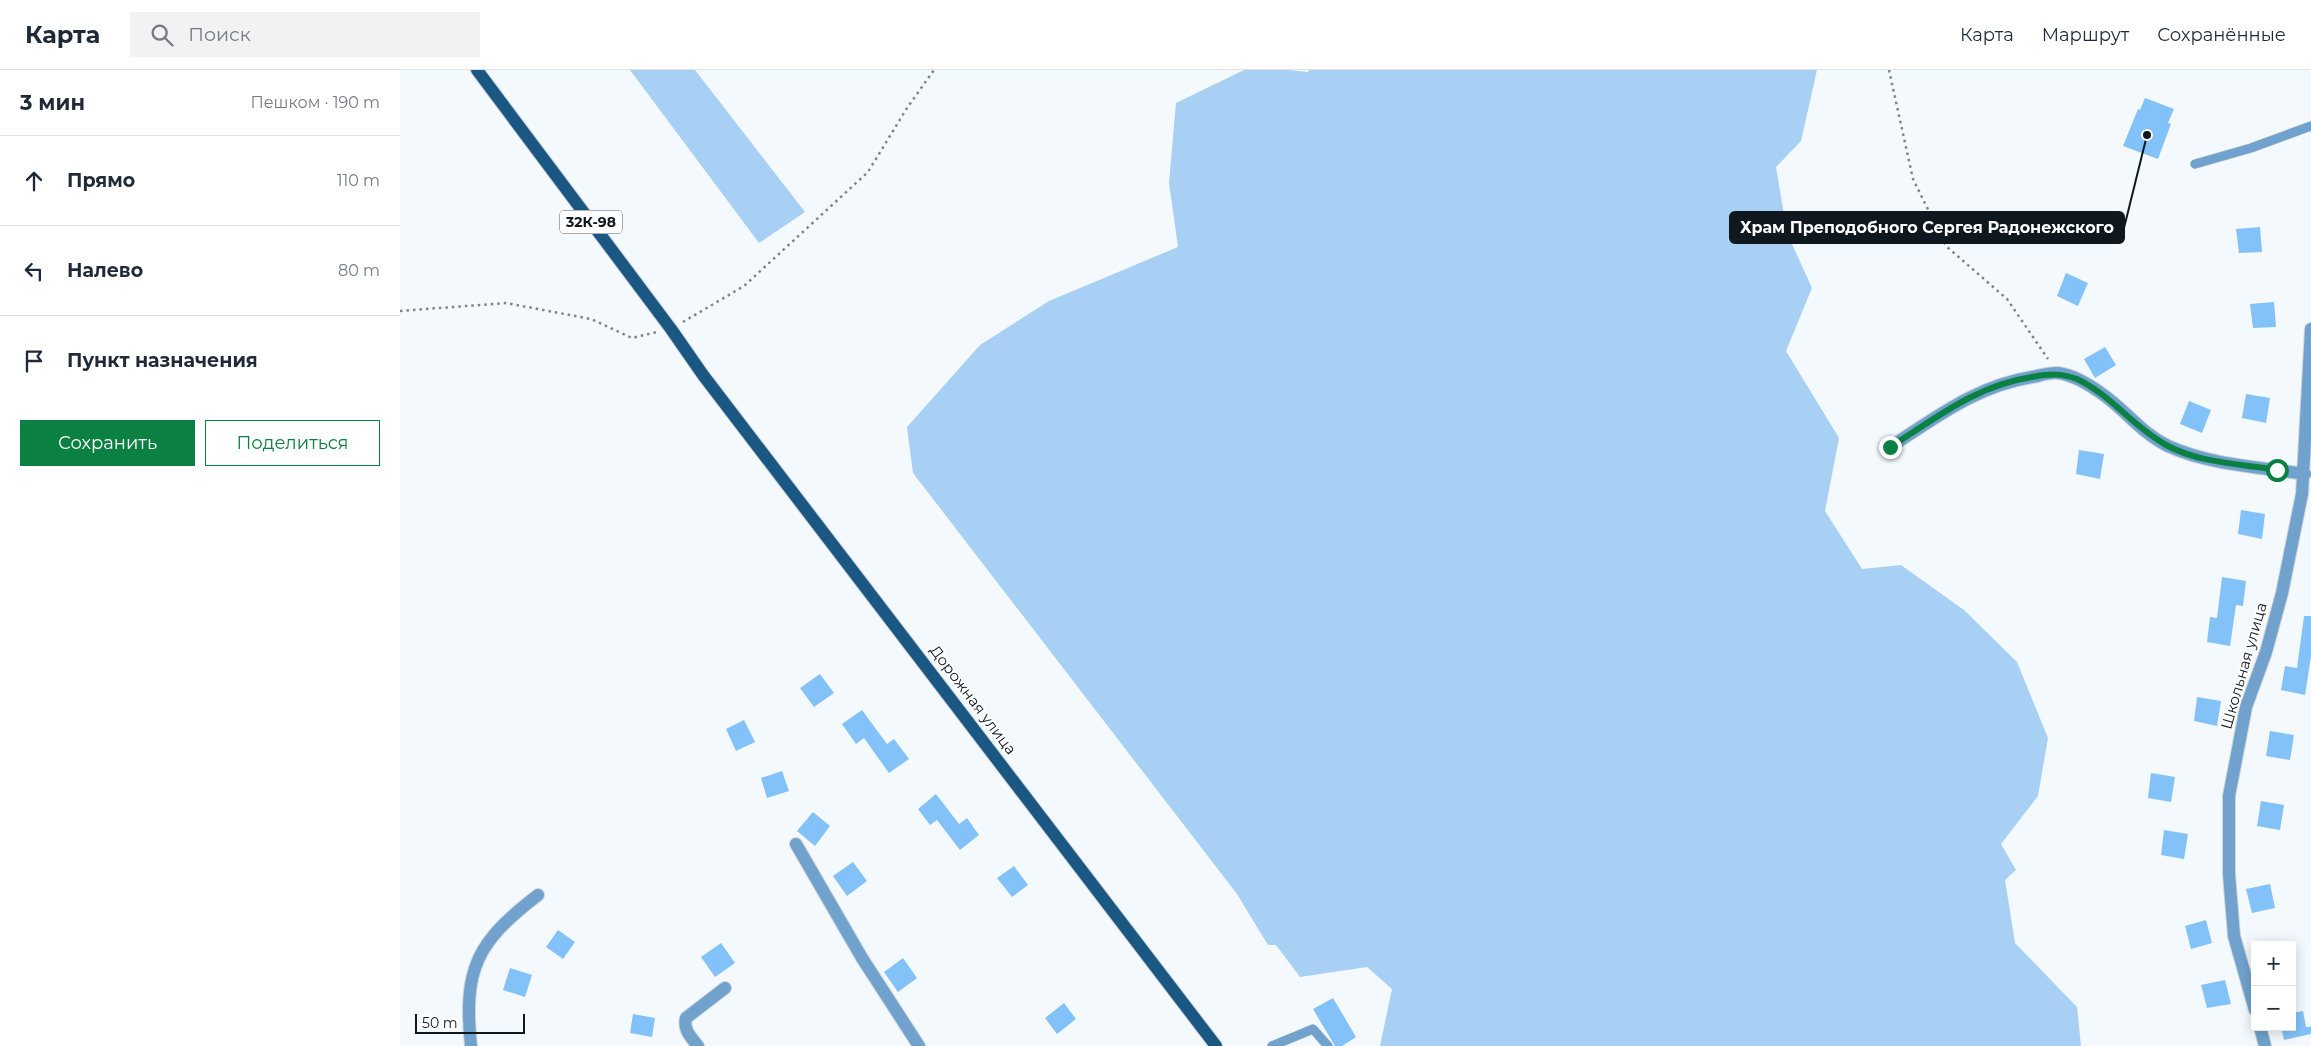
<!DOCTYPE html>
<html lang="ru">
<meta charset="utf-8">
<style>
body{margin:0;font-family:Montserrat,sans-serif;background:#f2f2f3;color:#1f2937}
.controls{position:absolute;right:15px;bottom:15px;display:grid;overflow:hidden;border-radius:0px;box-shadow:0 2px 12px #0003}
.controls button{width:45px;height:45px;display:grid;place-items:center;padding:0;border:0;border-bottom:1px solid #e0e1e3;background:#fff;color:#1f2937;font:25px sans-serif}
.scale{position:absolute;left:15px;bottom:12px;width:110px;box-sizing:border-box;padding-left:5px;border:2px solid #0f171f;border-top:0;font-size:14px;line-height:18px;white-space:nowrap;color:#0f171f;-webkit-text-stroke:4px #fff;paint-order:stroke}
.stop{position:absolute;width:15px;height:15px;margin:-11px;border:4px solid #0b8043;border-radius:50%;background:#fff}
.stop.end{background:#0b8043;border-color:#fff;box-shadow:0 1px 5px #0008}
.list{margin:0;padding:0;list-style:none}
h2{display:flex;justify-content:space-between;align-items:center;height:65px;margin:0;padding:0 20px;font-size:21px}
h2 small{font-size:16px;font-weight:400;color:#747a83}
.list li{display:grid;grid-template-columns:32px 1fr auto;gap:15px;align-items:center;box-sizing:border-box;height:90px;padding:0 20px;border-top:1px solid #e0e1e3}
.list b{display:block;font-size:19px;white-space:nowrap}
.list em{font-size:16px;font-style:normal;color:#747a83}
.actions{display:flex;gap:10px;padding:15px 20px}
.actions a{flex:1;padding:11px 0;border:1px solid #0b8043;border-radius:0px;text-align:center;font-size:18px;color:#0b8043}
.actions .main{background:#0b8043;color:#fff}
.icon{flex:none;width:28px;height:28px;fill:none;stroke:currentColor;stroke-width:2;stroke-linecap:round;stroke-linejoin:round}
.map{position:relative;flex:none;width:1911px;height:976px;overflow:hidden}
header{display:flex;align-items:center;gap:30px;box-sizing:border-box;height:70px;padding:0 25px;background:#fff;border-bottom:1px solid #e0e1e3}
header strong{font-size:24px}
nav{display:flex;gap:28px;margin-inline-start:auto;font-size:18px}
.search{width:350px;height:45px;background:#f2f2f3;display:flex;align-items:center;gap:12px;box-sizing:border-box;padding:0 18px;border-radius:0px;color:#747a83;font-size:19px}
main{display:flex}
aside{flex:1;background:#fff}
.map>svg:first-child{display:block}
</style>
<header>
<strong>Карта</strong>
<div class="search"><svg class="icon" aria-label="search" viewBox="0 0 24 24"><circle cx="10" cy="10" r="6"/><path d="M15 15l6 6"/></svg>Поиск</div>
<nav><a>Карта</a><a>Маршрут</a><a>Сохранённые</a></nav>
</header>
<main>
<aside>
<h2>3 мин<small>Пешком · 190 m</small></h2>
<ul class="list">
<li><svg class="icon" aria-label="ahead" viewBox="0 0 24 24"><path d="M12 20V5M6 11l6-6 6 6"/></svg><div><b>Прямо</b></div><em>110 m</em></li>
<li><svg class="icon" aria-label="left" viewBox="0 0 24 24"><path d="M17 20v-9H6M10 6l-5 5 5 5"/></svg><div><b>Налево</b></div><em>80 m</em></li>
<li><svg class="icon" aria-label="arrive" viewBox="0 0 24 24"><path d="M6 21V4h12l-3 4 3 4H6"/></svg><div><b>Пункт назначения</b></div></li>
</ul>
<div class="actions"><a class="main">Сохранить</a><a>Поделиться</a></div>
</aside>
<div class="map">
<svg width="1911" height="976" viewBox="0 0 1911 976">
<rect width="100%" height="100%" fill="#f4f9fd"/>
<path fill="#a7d0f4" d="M230,0H295L405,142L359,173Z
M844,0H888L908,2L909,0H1417L1401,71L1376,97L1387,163L1412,218L1386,281L1439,368L1425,441L1462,499L1501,495L1564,540L1617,592L1648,668L1638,726L1601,774L1616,800L1605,810L1615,873L1677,937L1681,976H980L992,919L967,897L900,907L876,875H868L837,824L513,403L507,357L580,275L649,231L778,177L769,113L776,33Z"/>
<path fill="#83c2f8" d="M1745,28L1774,39L1768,53L1771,54L1758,89L1723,76L1738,39L1740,40Z
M1860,157L1862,182L1839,183L1836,159Z
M1666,203L1688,213L1678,236L1657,226Z
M1874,232L1876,257L1853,258L1850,234Z
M1705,277L1716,295L1695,308L1684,289Z
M1846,324L1870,328L1866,353L1842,348Z
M1789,331L1811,340L1802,363L1780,354Z
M1679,380L1704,384L1700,409L1676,404Z
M1841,440L1865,444L1862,469L1838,464Z
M1822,507L1846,511L1843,536L1836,535L1830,576L1807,572L1810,547L1817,548Z
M1904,546H1911V586L1905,625L1881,620L1885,596L1897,598Z
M420,604L434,623L414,637L400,618Z
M1797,627L1821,631L1817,656L1794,651Z
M462,640L487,674L494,669L509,689L489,703L464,668L456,674L442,654Z
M344,650L355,672L336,681L326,659Z
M1870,661L1894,665L1890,690L1866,686Z
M382,701L389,721L367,728L361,708Z
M1751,703L1775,707L1771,732L1748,728Z
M536,724L559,754L567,748L579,765L560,780L537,750L530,755L518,739Z
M1861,731L1884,735L1880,760L1857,756Z
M413,742L430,756L415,776L397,761Z
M1764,760L1788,764L1784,789L1761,785Z
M453,792L467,811L447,826L433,806Z
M614,796L628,815L612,827L597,808Z
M1870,814L1875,838L1852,843L1846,819Z
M1806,850L1812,873L1791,879L1785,856Z
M158,860L175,872L163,889L146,877Z
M321,873L335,893L315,907L301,887Z
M503,888L517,908L498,922L484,902Z
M110,898L132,905L125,927L103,920Z
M1825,910L1831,934L1807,938L1801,915Z
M933,928L956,967L942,976H935L913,939Z
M664,933L676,949L657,964L645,948Z
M1903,941L1906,957H1911V964L1884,970L1881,957H1892V943Z
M233,944L255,948L252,967L230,963Z"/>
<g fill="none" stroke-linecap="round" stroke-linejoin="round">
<defs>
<path id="lane" d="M1795,94L1851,78L1911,56
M872,976L913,959L928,976"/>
<path id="street" d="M1490,377C1537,347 1576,316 1632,307C1639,306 1650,302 1658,303C1674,305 1693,317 1705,326C1727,342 1743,364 1768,376C1810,395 1859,397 1905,404
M396,774L462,888L519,976
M1855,940L1834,866L1829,804V726L1846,637L1866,582L1882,523L1902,424L1911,259
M1860,957L1865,976
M71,976C63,898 77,872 138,825
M298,976C291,967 283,960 286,948L325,918"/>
<path id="primary" d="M77,0L271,259L303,305L816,976"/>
</defs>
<use href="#lane" stroke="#cfd5d9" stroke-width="10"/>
<use href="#street" stroke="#cfd5d9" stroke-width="14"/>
<use href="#primary" stroke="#cfd5d9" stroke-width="14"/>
<path stroke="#7d848a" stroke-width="2.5" stroke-dasharray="2.5 4" stroke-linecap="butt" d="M1489,0L1513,109L1546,176L1607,229L1648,289
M0,241L106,233L191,249L232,268L257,262
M283,252L344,216L468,102L507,38L534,0"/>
<use href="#lane" stroke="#70a2cd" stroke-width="9"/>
<use href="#street" stroke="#70a2cd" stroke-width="12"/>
<use href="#primary" stroke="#1b5783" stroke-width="12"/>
</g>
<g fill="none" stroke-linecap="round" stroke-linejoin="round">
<path stroke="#0b8043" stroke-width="6" d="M1490,377C1538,347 1575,316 1632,307C1649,304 1661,303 1677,309C1711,325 1733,357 1766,375C1799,393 1840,394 1877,400"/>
</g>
<g text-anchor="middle" stroke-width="4" stroke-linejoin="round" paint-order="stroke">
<rect fill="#fff" stroke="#575d62" stroke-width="1" x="160" y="140.5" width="62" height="23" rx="4"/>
<g font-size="14" font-weight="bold" fill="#0f171f">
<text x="191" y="157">32К-98</text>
</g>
<g font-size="15" fill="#0f171f" stroke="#fff">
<text transform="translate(1844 596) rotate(-74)" y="5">Школьная улица</text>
<text transform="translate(573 630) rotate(53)" y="5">Дорожная улица</text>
</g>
</g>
<path fill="none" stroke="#0f171f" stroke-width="2" d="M1747 65L1724 158"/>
<circle fill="#0f171f" stroke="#fff" stroke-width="2" cx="1747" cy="65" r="5"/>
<rect fill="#0f171f" stroke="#0f171f" stroke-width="2" x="1330" y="142" width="394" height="31" rx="5"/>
<g font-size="16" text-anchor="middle" font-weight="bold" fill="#fff">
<text x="1527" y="163">Храм Преподобного Сергея Радонежского</text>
</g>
</svg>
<div class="controls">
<button>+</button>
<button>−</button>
</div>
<div class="scale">50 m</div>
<div class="stop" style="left:1877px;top:400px"></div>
<div class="stop end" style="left:1490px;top:377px"></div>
</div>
</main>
